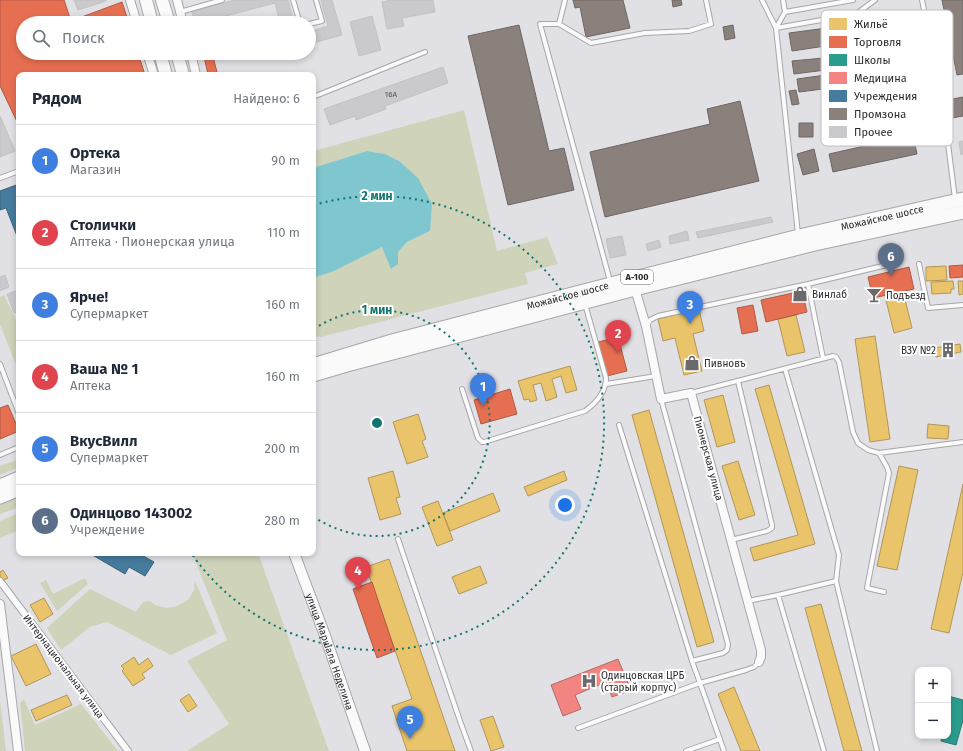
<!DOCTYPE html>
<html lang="ru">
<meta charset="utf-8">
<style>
body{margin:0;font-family:"Fira Sans",sans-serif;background:#f2f2f3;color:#1f2937}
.controls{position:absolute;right:12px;bottom:12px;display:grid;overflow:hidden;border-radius:8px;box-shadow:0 2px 6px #0003}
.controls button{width:36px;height:36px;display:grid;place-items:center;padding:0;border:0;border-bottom:1px solid #e0e1e3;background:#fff;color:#1f2937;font:20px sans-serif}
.you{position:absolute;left:565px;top:505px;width:14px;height:14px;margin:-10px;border:3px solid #fff;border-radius:50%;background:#1a73e8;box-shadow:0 0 0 6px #1a73e833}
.badge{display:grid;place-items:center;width:26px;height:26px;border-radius:50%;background:#6a6a6d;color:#fff;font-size:13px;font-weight:700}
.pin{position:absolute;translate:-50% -33px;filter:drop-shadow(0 1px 2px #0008)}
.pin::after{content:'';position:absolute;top:21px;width:14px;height:12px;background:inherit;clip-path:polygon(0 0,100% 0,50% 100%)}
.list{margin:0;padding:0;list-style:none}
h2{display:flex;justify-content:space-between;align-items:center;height:52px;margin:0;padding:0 16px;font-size:17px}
h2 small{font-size:13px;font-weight:400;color:#747a83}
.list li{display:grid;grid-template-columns:26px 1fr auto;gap:12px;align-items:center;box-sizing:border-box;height:72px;padding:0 16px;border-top:1px solid #e0e1e3}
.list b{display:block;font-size:15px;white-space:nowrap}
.list p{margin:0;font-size:13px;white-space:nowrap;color:#747a83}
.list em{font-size:13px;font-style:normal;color:#747a83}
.icon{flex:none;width:22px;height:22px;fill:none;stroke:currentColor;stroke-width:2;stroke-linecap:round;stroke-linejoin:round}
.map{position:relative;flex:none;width:963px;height:751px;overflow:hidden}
.search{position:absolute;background:#fff;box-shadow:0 2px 6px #0003;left:16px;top:16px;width:300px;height:44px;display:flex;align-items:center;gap:10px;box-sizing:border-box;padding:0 14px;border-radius:22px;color:#747a83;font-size:15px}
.panel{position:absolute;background:#fff;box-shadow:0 2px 6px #0003;left:16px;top:72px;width:300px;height:484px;border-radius:8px}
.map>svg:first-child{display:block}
</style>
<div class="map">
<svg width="963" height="751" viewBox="0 0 963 751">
<rect width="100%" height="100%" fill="#e1e1e5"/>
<path fill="#ced3ba" d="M464,110L497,251L547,237L558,264L525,273L528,284L321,337L313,336V278L334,271L382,247L392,269L397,264L398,252L407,242L430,231L399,161L385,154L367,151L313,168V151Z
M4,295L17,322H19V373L0,324V297Z
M19,459V467L0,475V466Z
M19,496V507L0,514V504Z
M19,513V530L0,538V521Z
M192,553H258L329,751H187L229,724L187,661L227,640Z
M85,578L88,584L57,611L40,583L46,580L53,594Z
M195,581L217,633L171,655L107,622L90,627L61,650L47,628L90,589L136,612L143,602L150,601L155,605L167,608L177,606L188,600L194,590Z
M24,699L35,725L81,704L118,751H25L20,703Z
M0,700L6,751H0Z"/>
<path fill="#80c6ce" d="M367,151L385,154L399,161L418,178L432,204L430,231L407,242L398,252V264L391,269L382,247L334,271L313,278V168Z"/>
<path fill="#e9c46a" stroke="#b09658" d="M946,266L947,280L926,281V267Z
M953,281L954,289H951V293L932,294L931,282Z
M958,281H963V294L959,295Z
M903,291L912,328L894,333L885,296Z
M699,309L704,331L693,334L702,371L684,375L675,338L663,341L658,319Z
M796,315L805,352L787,356L778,319Z
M875,336L890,439L870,442L855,339Z
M960,344L961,352L936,357L934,348Z
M570,366L577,390L566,393L561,376L552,379L557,397L546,401L541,383L533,385L537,400L530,402L529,399L524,400L518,381Z
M769,385L815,544L754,561L750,548L798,535L755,389Z
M723,395L735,442L717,447L704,400Z
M649,410L714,642L697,647L632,415Z
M418,414L426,439L422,441L428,457L407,464L393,422Z
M928,424L949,426L948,439L927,438Z
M738,461L755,515L739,520L722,466Z
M899,466L918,470L897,570L877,566Z
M393,471L400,497L396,498L401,514L380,520L368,478Z
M564,471L567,480L528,496L524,487Z
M963,484V572L949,633L931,629Z
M493,493L500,511L450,531L443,513Z
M438,501L453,540L437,546L422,507Z
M389,559L455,751H407L392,706L412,699L366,567Z
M480,566L487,583L459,594L452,577Z
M3,570L8,578L2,581L0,579V572Z
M44,598L53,614L40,622L30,605Z
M821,604L862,751H844L805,608Z
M36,644L51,674L26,686L11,656Z
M134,657L139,665L148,658L153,666L142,674L145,678L133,686L122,671L124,669L121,666Z
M734,687L760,751H741L718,694Z
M189,694L197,706L188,712L180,700Z
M67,695L72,705L36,721L31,710Z
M493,716L504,747L491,751L480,720Z"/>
<path fill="#e76f51" stroke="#ae5a46" d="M0,0H64L71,21L122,2L129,23H23V53H138L145,75H19V126L0,86Z
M203,53H212L217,72L208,74Z
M963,265V277L950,278L949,266Z
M909,267L914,289L873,298L868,277Z
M802,291L807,312L766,322L761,300Z
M753,305L758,331L742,334L737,308Z
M618,337L627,371L607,376L598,342Z
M510,389L517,414L481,424L474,400Z
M8,405L19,431L0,439V408Z
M372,582L395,651L377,658L353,589Z"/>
<path fill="#2a9d8f" stroke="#2a7a72" d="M948,696L963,700V720L956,745L941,741L942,736H948V715L949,710H948Z"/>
<path fill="#f28482" stroke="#b66968" d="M618,659L631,690L612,697L606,682L575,695L581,709L563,716L551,685Z"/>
<path fill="#457b9d" stroke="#3d637b" d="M19,184V241L6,208L0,210V191Z
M89,553H138L154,562L145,576L129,567L125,574Z"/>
<path fill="#8a817c" stroke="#6d6764" d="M573,0H623L630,28L586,37L580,7L575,8Z
M672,0H681L682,5L673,7Z
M942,0H963V74L957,75Z
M876,15L879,38L851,42L849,32L837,33L839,44L792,51L789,33L842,26V22L851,21V18Z
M519,25L549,151L564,148L574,190L508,205L468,36Z
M733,25L735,38L725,40L723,27Z
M894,49L897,61L794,74L792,61L844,56Z
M847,72L850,96L841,97L839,87L799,92L797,79Z
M796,90L799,104L792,105L789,91Z
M963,97V116L919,124L916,106Z
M740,101L759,181L605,217L590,152L710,124L707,109Z
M799,123H813V137H799Z
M913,135L917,154L833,172L829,154Z
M814,149L819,171L803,175L797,154Z"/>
<path fill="#cacacd" stroke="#c2c2c5" d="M74,0H106V1L78,10Z
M234,0H288L294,23H280L275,3L199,23H195L192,12Z
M321,0H332L342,35L309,44V32L328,26Z
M391,0H433L435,12L402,18L404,26L387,29L382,2Z
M372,16L381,50L359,56L350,22Z
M443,67L448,83L385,106L386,109L356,120L355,116L330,125L324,109Z
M0,116L15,151L0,157Z
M963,141V154L961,155L959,142Z
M771,217L773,222L698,238L696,232Z
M687,231L689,240L670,244L669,236Z
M622,236L626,255L610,258L606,239Z
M659,240L661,247L648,251L646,244Z
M5,275L9,287L0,291V277Z
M19,290V311L14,313L7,294Z"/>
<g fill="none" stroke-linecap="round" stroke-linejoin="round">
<defs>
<path id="service" d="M293,0L300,23
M762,0L776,28
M922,0L943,101
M180,12L222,0
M785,12L853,0
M309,24L322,21L316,0
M559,24L565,0
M776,28L785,12L783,0
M313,97L425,52
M945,120L954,191L955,198
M0,178L19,171
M798,234L776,28L856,14L875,0
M919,264L928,308L963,305
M610,281L540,24H559L591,43L645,33L689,31L711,24L706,0
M808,284L823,358
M647,326L650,320L658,316L808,284L899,262
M0,364L19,414
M785,369L839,555L836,581
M606,384L656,376
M462,389L478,438L482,442H484L585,411C596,403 606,393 606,378L585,304
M691,393L833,356L836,357L839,362L853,432L858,443L868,450L879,453L963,442
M661,399L728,644L727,650L723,653L692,661
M879,453L887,467L889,473L867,588L884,592
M0,455L19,447
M398,539L460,721L471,751
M731,540L767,531L772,528V525L738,381
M748,601L778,595
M578,728L700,683L692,661L619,425
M686,751L720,739
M724,751L700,683L746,670L754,667L759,662
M824,751L778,595L836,581L877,751"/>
<path id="pedestrian" d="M0,581L128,751"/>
<path id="minor" d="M130,0L137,23
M177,0L183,23
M147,53L154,75
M191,53L196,75
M635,289L646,326L661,399L691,393L761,650V657L759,662
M0,604L18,751"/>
<g id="tertiary">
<path id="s1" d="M294,553L324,633L365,751"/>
</g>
<path id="secondary" d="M146,0L152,23
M162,0L169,23
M160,53L166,75
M177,53L183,75"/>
<g id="primary">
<path id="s2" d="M313,365L392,341L603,286L799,236L963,199"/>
<path d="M313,375L347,365L635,289L815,244L963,212"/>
<path d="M0,486L19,478"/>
<path d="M0,497L19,489"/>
</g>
</defs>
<use href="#service" stroke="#a6a6aa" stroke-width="6"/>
<use href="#pedestrian" stroke="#a6a6aa" stroke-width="8"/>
<use href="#minor" stroke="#a6a6aa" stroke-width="10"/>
<use href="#tertiary" stroke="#a6a6aa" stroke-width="12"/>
<use href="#secondary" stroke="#a6a6aa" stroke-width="14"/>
<use href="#primary" stroke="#a6a6aa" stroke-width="15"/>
<use href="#service" stroke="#fafafb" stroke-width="4"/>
<use href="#pedestrian" stroke="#fafafb" stroke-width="6"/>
<use href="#minor" stroke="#fafafb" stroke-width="8"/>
<use href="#tertiary" stroke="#fafafb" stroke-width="10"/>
<use href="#secondary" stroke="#fafafb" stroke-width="12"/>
<use href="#primary" stroke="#fafafb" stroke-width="13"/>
</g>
<g fill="none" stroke="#0f766e" stroke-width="2" stroke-dasharray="2 4">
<path d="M314 329A113 113 0 1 1 314 517"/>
<path d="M314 205A227 227 0 1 1 191 553"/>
</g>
<defs>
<symbol id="shop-bare" viewBox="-9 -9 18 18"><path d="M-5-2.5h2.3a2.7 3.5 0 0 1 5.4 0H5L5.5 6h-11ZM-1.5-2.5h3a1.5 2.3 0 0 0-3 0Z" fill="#6a6a6d" stroke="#fff" stroke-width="2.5" paint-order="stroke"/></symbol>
<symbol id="bar-bare" viewBox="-9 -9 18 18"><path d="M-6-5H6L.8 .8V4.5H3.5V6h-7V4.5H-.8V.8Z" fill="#6a6a6d" stroke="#fff" stroke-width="2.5" paint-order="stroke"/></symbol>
<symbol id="building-bare" viewBox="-9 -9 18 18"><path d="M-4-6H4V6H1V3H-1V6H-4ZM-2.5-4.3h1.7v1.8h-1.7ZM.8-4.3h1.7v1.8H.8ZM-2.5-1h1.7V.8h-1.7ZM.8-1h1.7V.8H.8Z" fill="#6a6a6d" stroke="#fff" stroke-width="2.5" paint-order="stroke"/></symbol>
<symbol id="hospital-bare" viewBox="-9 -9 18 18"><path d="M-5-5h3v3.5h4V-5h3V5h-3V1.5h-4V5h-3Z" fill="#6a6a6d" stroke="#fff" stroke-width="2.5" paint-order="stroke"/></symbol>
</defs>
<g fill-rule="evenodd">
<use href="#shop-bare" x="789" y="283" width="22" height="22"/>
<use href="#bar-bare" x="863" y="284" width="22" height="22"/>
<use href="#building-bare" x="937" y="339" width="22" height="22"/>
<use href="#shop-bare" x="681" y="352" width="22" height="22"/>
<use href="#hospital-bare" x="578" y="670" width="22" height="22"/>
</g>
<g text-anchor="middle" stroke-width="4" stroke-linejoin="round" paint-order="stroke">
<g font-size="8" fill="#545457">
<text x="391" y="97">16А</text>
</g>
<rect fill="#fff" stroke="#6a6a6c" stroke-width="1" x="621" y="270" width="32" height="14" rx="3"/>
<g font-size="9" font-weight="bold" fill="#2a2a2d">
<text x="637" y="280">А-100</text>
</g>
<g font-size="10" fill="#2a2a2d" stroke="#fff">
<text dy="4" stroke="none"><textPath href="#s2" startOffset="588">Можайское шоссе</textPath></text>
<text dy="4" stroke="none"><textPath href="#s2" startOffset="264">Можайское шоссе</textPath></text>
<text transform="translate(709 458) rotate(75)" y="4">Пионерская улица</text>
<text dy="4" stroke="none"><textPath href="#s1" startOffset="105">улица Маршала Неделина</textPath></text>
<text transform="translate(64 666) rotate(53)" y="4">Интернациональная улица</text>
</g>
<g font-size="10" fill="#2a2a2d" stroke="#fff" text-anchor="start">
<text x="812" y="298">Винлаб</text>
<text x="886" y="299">Подъезд</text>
<text x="936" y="354" text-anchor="end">ВЗУ №2</text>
<text x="704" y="367">Пивновъ</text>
<text x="601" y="679">Одинцовская ЦРБ<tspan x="601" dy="12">(старый корпус)</tspan></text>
</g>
</g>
<rect x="821" y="10" width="132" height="136" rx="6" fill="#fff" stroke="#bfbfc0" stroke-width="1"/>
<rect x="829" y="18" width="18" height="12" fill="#e9c46a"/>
<rect x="829" y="36" width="18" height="12" fill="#e76f51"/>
<rect x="829" y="54" width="18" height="12" fill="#2a9d8f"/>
<rect x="829" y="72" width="18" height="12" fill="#f28482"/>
<rect x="829" y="90" width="18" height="12" fill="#457b9d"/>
<rect x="829" y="108" width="18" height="12" fill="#8a817c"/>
<rect x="829" y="126" width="18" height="12" fill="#cacacd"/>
<g font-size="11" fill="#2a2a2d">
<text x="854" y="28">Жильё</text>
<text x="854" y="46">Торговля</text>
<text x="854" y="64">Школы</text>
<text x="854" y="82">Медицина</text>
<text x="854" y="100">Учреждения</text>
<text x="854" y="118">Промзона</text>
<text x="854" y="136">Прочее</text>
</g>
<circle cx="377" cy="423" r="6" fill="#0f766e" stroke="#fff" stroke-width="2"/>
<g font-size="12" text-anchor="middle" font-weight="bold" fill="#0f766e" stroke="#fff" stroke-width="4" stroke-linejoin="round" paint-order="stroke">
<text x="377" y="200">2 мин</text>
<text x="377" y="314">1 мин</text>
</g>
</svg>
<div class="controls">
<button>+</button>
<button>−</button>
</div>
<div class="you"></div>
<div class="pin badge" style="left:483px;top:406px;background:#3f7fe0">1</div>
<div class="pin badge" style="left:618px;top:353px;background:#e0444e">2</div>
<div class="pin badge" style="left:690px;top:324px;background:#3f7fe0">3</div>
<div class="pin badge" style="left:358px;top:590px;background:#e0444e">4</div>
<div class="pin badge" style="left:410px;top:739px;background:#3f7fe0">5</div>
<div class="pin badge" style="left:891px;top:276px;background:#5c6f8a">6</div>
<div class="search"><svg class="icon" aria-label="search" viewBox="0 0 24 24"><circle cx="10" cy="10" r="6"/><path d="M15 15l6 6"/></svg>Поиск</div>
<section class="panel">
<h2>Рядом<small>Найдено: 6</small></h2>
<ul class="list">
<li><span class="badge" style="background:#3f7fe0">1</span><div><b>Ортека</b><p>Магазин</p></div><em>90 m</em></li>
<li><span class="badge" style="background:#e0444e">2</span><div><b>Столички</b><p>Аптека · Пионерская улица</p></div><em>110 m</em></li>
<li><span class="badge" style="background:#3f7fe0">3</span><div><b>Ярче!</b><p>Супермаркет</p></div><em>160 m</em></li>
<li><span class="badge" style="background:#e0444e">4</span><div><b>Ваша № 1</b><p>Аптека</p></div><em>160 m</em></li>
<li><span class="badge" style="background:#3f7fe0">5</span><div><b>ВкусВилл</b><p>Супермаркет</p></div><em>200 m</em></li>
<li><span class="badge" style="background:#5c6f8a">6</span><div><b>Одинцово 143002</b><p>Учреждение</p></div><em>280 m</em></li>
</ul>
</section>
</div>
